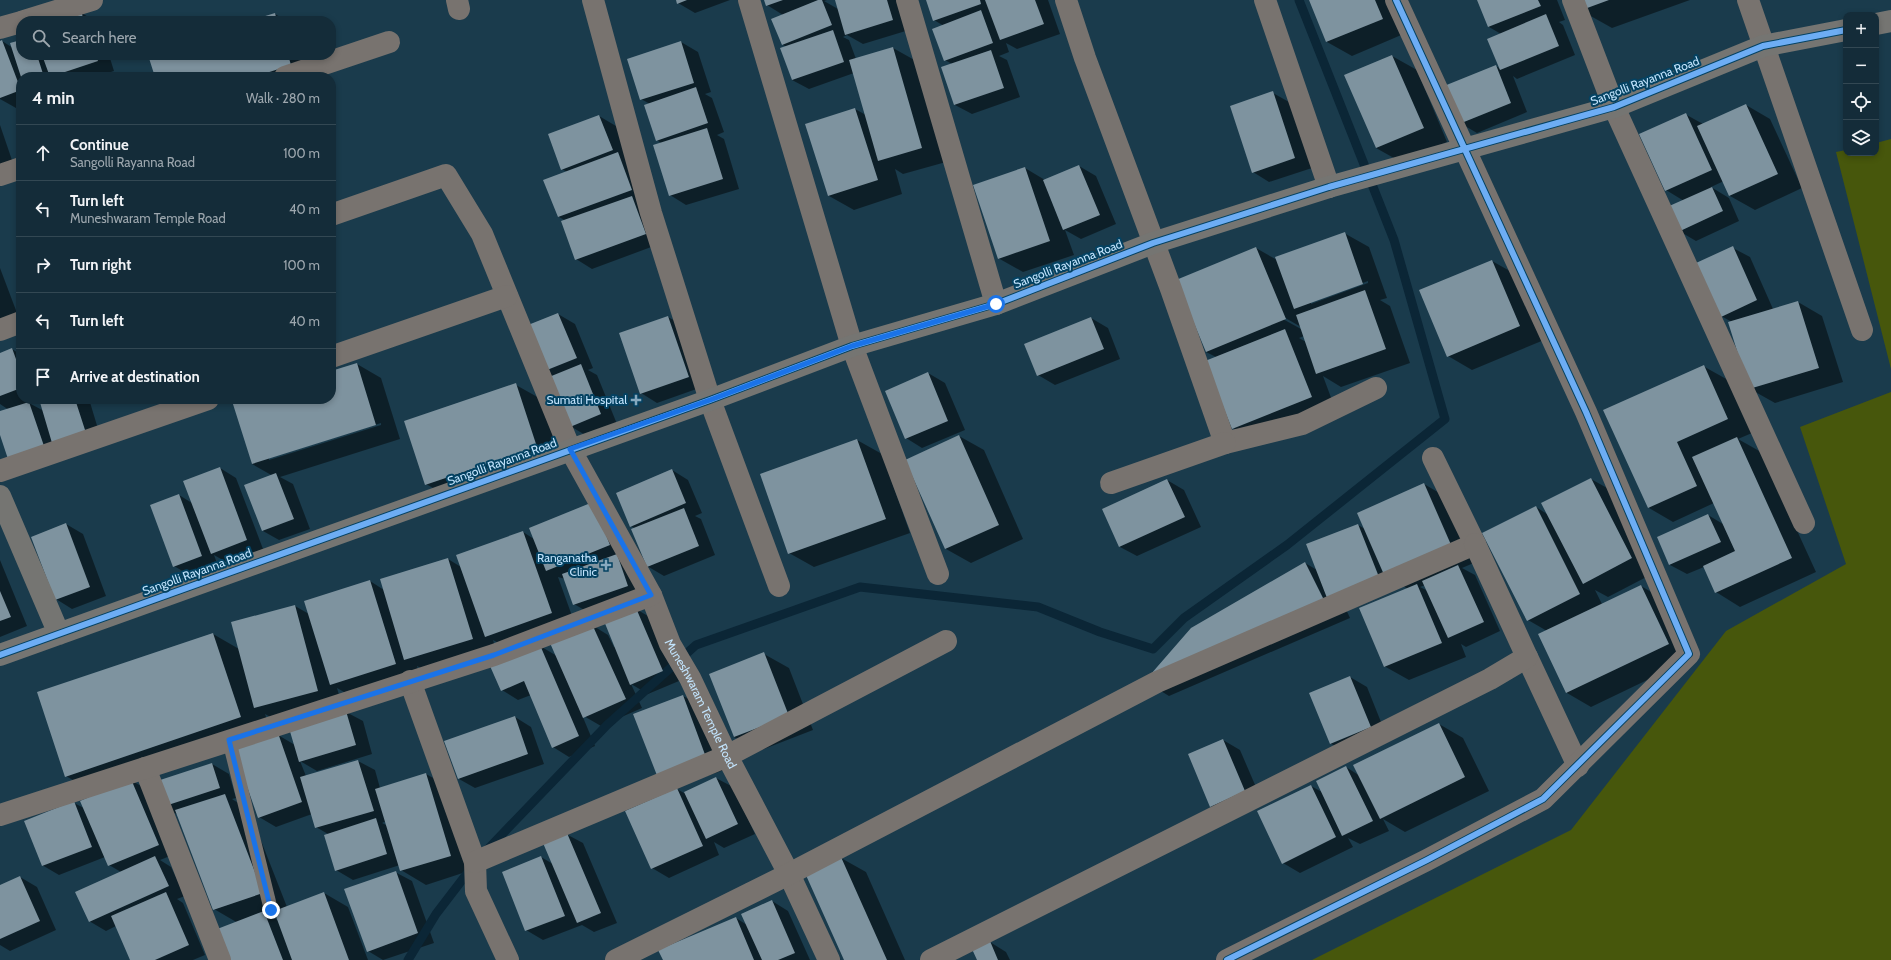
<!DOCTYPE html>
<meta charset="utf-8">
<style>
body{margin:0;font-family:Cabin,sans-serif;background:#213844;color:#f1f3f6}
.controls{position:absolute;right:12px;top:12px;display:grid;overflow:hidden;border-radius:8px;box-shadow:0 2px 6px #0003}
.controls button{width:36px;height:36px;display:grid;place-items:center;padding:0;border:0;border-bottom:1px solid #334853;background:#142c39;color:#f1f3f6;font:20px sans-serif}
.stop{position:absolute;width:12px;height:12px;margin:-9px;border:3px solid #1a73e8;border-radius:50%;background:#fff}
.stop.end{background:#1a73e8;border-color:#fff;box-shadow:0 1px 4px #0008}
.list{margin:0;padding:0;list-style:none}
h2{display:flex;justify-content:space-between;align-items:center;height:52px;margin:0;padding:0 16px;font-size:17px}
h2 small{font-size:13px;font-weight:400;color:#9da7ae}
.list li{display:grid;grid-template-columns:26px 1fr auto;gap:12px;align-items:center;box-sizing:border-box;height:56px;padding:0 16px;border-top:1px solid #334853}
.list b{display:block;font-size:15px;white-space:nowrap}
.list p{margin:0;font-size:13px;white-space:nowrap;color:#9da7ae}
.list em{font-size:13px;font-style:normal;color:#9da7ae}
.icon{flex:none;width:22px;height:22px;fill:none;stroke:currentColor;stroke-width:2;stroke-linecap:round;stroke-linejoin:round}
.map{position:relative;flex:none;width:1891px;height:960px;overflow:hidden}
.search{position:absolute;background:#142c39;box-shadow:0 2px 6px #0003;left:16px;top:16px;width:320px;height:44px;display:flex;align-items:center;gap:10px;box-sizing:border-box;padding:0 14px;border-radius:16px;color:#9da7ae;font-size:15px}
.panel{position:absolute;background:#142c39;box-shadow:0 2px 6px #0003;left:16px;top:72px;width:320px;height:332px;border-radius:16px}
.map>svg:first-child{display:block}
</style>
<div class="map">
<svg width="1891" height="960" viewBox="0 0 1891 960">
<rect width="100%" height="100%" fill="#1a3b4c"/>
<path fill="#47570c" d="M1891,139V369L1836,152L1846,150V153H1876V143Z
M1891,392V960H1312L1571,830L1726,631L1846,564L1800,427Z"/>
<path fill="#0007" fill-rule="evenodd" d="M677,0H730L695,13L678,3Z
M765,0H827L824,1L838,9L836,0H900L909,30L863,44L847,35L843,37L849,40L856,59L893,48L918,62L946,162L903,174L895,169L902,194L854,210L829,196L806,124L855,109L866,115L854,73L809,89L792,80L787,47L783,45V15L767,5Z
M927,0H1048L1060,34L1017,49L1006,43L1009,52L999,56L1007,60L1020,97L972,114L955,105L952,64L945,60L944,26L934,20Z
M1311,0H1393L1406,33L1352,56L1327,42Z
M1478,0H1557L1565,20L1559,22L1563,25L1575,55L1517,79L1513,76L1527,112L1477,133L1460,123L1496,66L1500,69L1501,34L1489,27Z
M1576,0H1690L1612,28L1580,10Z
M80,12L95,21H57Z
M275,14L287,21H252Z
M2,41L13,48L21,41V55H109L114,71L96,77H21V105L16,108L0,99V42Z
M681,42L698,52L711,92L705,94L712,98L724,132L717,135L724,139L739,189L686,205L670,195L661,143L657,140L650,104L641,99Z
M149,55H308L315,77H156Z
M1392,56L1417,70L1447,142L1401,162L1376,148Z
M1273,93L1289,102L1312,168L1269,182L1253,172Z
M1746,105L1770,119L1802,188L1755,210L1730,196L1724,181L1711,187L1729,198L1739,221L1696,241L1679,231L1684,201L1666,190L1685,114L1703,124Z
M599,116L616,126L662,243L592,269L576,259L566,221L559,217L545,180L567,172L562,169Z
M0,125L14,166L0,171Z
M1079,166L1096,176L1116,224L1081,239L1065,230L1074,255L1023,272L998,258L1025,168L1045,180Z
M1344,233L1369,247L1387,298L1380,300L1390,306L1410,363L1341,387L1323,376L1336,411L1258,442L1233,428L1216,357L1206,352L1256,248L1277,260ZM1368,281V283L1311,304V302ZM1282,316L1301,327V329L1281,318ZM1304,336L1306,342L1299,338Z
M1733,248L1750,257L1773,309L1798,302L1822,316L1843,382L1775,403L1750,389L1732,322L1721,316Z
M1492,261L1517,275L1544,340L1472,370L1448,356Z
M0,268L17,313L0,320Z
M558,314L575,324L593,368L588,370L597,375L617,424L587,436L570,426L542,372Z
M668,317L684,326L705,386L657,403L641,393Z
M1091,318L1108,328L1120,359L1055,385L1038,375Z
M12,349L21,355V399H34L27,402L44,411L40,399H89L102,442L60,456L0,432V412L9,410L0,404V354Z
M357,364L381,378L400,439L280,477L293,484L310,529L279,540L263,531L273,476L252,464L243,399H331V372ZM381,423V425L269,460V458Z
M1703,366L1728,380L1752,433L1738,439L1761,452L1816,572L1740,607L1716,592L1704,567L1687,574L1670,565L1658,538L1708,515L1723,524L1714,503L1673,522L1649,508Z
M928,373L945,383L965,430L922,448L906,438Z
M516,385L541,399L561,461L451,498L426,484Z
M959,436L984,450L1023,539L971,563L946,549L906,460Z
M857,440L882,454L910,533L814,567L789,553Z
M220,468L236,478L263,549L228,563L214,555L218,566L191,576L174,566L179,495L192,503Z
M672,470L688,480L702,513L695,516L701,519L715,555L664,576L647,566L636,529L631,526Z
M1591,479L1616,493L1656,572L1608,597L1595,590L1602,604L1641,586L1665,600L1693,658L1591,707L1567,693L1547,631L1528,620L1536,507L1547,514Z
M1167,480L1184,490L1201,527L1137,556L1120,547L1103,509Z
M1424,484L1448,498L1476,562L1462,568L1475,575L1500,631L1466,647L1461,644L1466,657L1409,680L1384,666L1408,589L1393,580L1345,607L1350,618L1169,696L1146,682L1305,563L1317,570L1358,525L1365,529ZM1425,585L1428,591L1420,587Z
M593,503L644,595L591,614L574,604L565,579L558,577L576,627L511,650L493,640L497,653L429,673L417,666L420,678L356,699L337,688L342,705L279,722L265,714L273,736L278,735L295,745L346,712L363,721L372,754L317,771L300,761L306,776L358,761L375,770L380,788L426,774L451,788L475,869L426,885L401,870L400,865L353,880L336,870L328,834L316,827L312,814L276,827L259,817L235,748L134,782L148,790L175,854L160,860L171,867L185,896L177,899L183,903L205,955L193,960H131L116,926L106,931L89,921L121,872L109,865L105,857L59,875L42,865L74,803L84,808L98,795L66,776L213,634L239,649L295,606L309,614L370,581L384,590L381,580L448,559L461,567L523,532L534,539ZM386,821L388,826L382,823Z
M66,524L83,534L106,596L72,609L56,599Z
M0,560L27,626L0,637Z
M636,609L653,619L679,681L648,694L631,684L642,708L601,726L582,715L595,746L569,757L553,747L531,695L518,700L502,690L540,646L557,656L592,625L608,635L614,647H616Z
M764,654L789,668L813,730L759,751L734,737Z
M1350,677L1367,687L1387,737L1347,753L1330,743Z
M683,696L700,705L724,770L676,787Z
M515,717L531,727L544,764L475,788L459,779Z
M1439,724L1463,738L1489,791L1405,832L1383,819L1389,831L1360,844L1348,838L1353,847L1300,873L1283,863L1311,786L1322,792L1346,767L1360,776Z
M1223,740L1240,750L1262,801L1227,816L1211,806Z
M212,764L229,774L236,798L232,799L249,810L287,907L324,893L348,907L368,960H224L238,923L214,909L178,815L163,806ZM275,911L279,921L266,914Z
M716,778L733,787L755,834L724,848L714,842L719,855L669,878L652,868L677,789L684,793Z
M566,834L583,843L617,923L594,932L582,925L543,940L526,930L541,857L553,864Z
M841,858L866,872L905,960H845Z
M395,872L412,881L434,943L383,960L368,951Z
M20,877L37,887L56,930L10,951L0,945V886Z
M772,901L788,911L810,960H664L736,918L747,925Z
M990,942L1006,952L1010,960H978Z"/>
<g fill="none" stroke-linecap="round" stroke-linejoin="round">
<path stroke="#0b2636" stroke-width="9" d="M487,850L607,725L696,645L860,587L1038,607L1100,632L1153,649L1184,618L1287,545L1445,419L1394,240L1299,0
M408,960L436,914L472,867"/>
</g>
<path fill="#7e939f" d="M676,0H687L677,4Z
M764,0H783L766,6Z
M818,0H822L832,25L782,45L771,19Z
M835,0H887L893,20L845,35Z
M926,0H980L981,4L933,21Z
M985,0H1035L1044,24L1000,40Z
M1309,0H1375L1383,19L1326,42Z
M1477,0H1538L1541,6L1488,27Z
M1575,0H1609L1579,11Z
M981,10L993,43L944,61L932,29Z
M81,11L84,21H54Z
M275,13L277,21H249Z
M1546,14L1559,46L1500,70L1487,39Z
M833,30L844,62L792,80L780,48Z
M2,40L21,90L0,98V41Z
M21,40V55H37L44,77H21L10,43Z
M681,41L694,83L640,100L627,59Z
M893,47L922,148L878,161L849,60Z
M991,50L1004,88L954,105L941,67Z
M42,55H96L98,61L50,77Z
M148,55H288L291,65L254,77H155Z
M1392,55L1424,128L1376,148L1344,75Z
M1496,65L1511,103L1459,124L1444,86Z
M696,87L708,123L656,141L644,105Z
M1273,91L1295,158L1252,173L1230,106Z
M1746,104L1778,174L1729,196L1697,126Z
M855,108L878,180L828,196L805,124Z
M1686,113L1712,170L1665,191L1639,134Z
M599,115L613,150L561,170L548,134Z
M707,128L723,179L669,196L653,145Z
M618,152L632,190L558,217L543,180Z
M1079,165L1100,215L1063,230L1043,180Z
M1025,167L1050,241L998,259L973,185Z
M1712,187L1723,211L1678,232L1667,207Z
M632,196L646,234L575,260L561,221Z
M1345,232L1363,284L1294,309L1275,257Z
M1733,246L1757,300L1721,317L1696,263Z
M1256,247L1286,319L1206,352L1176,280Z
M1492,260L1520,326L1447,357L1419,290Z
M1365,290L1386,349L1316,374L1296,315Z
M1798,301L1819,368L1749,389L1728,322Z
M558,313L577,358L542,372L523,327Z
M668,316L689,377L640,394L619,333Z
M1091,317L1104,349L1037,376L1024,344Z
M1285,329L1312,397L1232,429L1205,361Z
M12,348L21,373V388L0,396V353Z
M357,363L376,425L252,464L232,401L240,399H331V371Z
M581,364L601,414L570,427L549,377Z
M1704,365L1728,419L1677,442L1697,486L1648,508L1603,410Z
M928,372L948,421L905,439L885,391Z
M516,383L537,447L425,485L404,421Z
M39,399H75L86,433L52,443Z
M29,402L44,446L8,459L0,435V411Z
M959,435L999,525L945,549L905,460Z
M1737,437L1792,558L1715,593L1703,566L1735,551L1692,457Z
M857,439L886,519L788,554L760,474Z
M220,467L247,540L211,554L183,481Z
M672,469L686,503L630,527L616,493Z
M276,473L294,519L262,531L244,485Z
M1591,478L1632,558L1583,584L1541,503Z
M1167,479L1185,517L1119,547L1102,509Z
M1424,483L1452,547L1385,577L1357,513Z
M179,494L202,556L173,567L150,505Z
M593,502L610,545L546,571L529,528Z
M1536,506L1580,594L1527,621L1482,533Z
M684,508L699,546L647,567L631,529Z
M1708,514L1721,542L1669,565L1657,537Z
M66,523L90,587L55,600L31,537Z
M1358,524L1379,577L1327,598L1306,544Z
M523,531L552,613L485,637L456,555Z
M617,554L628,586L573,605L562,574Z
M448,558L473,639L404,660L380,579Z
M1305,562L1326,604L1144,682L1191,628Z
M1458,565L1484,622L1448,638L1422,581Z
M370,580L396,664L330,685L304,601Z
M1417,584L1442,643L1384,667L1359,608Z
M1641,585L1669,644L1566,693L1538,634Z
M0,591L11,617L0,621Z
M295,605L318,691L254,708L231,622Z
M636,608L663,671L630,685L604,621Z
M592,624L626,699L583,718L550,643Z
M213,633L241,717L65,777L37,692Z
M540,645L579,736L552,748L524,681L501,691L490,666Z
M764,652L789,716L734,737L709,674Z
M1350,676L1371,727L1330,744L1309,693Z
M683,695L707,760L658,778L633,714Z
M346,711L356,745L299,762L289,728Z
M515,716L528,754L458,779L444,741Z
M1439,723L1465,777L1380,819L1353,765Z
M278,733L302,802L258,818L234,749Z
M1223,739L1245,791L1210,807L1188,754Z
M358,760L374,811L315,828L300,777Z
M212,763L220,788L162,807L154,782Z
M1346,766L1373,821L1342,836L1316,781Z
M426,773L451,856L400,871L375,789Z
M716,777L738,824L706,839L684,792Z
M131,779L159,845L108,866L80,801Z
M1311,785L1336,837L1282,864L1257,811Z
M677,788L703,846L651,869L625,811Z
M225,794L263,893L213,910L175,810Z
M74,801L92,847L42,866L24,821Z
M376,818L387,854L335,871L324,835Z
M567,833L601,913L577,923L543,843Z
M155,856L169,886L89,922L75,892Z
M541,856L565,916L525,931L502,872Z
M841,857L887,960H844L805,873Z
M396,871L418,933L367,952L344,889Z
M20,876L40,921L0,939V885Z
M166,892L189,945L155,960H130L111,916Z
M324,892L349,960H292L274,911Z
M772,900L795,953L778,960H762L741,914Z
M264,911L283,960H223L212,931Z
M736,917L754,960H663L658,950Z
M990,941L998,960H977L972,949Z"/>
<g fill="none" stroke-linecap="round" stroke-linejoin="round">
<path stroke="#78736f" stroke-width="14" d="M229,740L271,910"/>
<g stroke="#78736f" stroke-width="22">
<path d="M457,0L459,9"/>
<path d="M593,0L651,213L710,400L779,586"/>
<path d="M749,0L852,346L938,574"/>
<path d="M907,0L996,304"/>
<path d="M1066,0L1085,58L1171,289L1225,443L1302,424L1376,388"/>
<path d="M1265,0L1329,187"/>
<path d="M1573,0L1614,107L1804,523"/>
<path d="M1748,0L1862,330"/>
<path d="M24,21L92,0"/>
<path d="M0,28L21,22"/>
<path d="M285,77L389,42"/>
<path d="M0,175L21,168"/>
<path id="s1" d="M331,215L446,175L482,234L570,449L651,595L670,644L690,678L727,756L789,874L829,960"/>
<path d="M0,330L21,322"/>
<path d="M331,357L507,296"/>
<path d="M0,471L208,399"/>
<path d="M1111,483L1225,443"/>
<path d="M1527,657L1578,766"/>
<path d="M410,681L475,862L476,891L508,960"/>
<path d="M145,768L220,960"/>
<path d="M0,815L494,655L651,595"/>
<path d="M475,862L727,756L946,641"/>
<path d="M616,960L789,874L1157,682L1475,544L1433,458"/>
<path d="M931,960L1490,679L1527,657L1475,544"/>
<path d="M1227,960L1427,860L1543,799L1689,654L1586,412L1396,0"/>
</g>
<path stroke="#757572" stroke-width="22" d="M1876,24L1891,21
M0,496L59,634
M0,655L710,400L852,346L996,304L1153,243L1329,187L1614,107L1763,46L1846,30"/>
<defs>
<path id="cycleway" d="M0,655L710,400L852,346L996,304L1153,243L1329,187L1614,107L1763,46L1846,30
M1227,960L1427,860L1543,799L1689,654L1586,412L1396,0"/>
</defs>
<use href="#cycleway" stroke="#044262" stroke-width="8"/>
<use href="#cycleway" stroke="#6dadf4" stroke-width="6"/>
</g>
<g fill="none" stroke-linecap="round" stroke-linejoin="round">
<path stroke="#1a73e8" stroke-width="5" d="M271,910L229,740L494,655L651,595L570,449L710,400L852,346L996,304"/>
</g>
<g fill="#87a9bf" stroke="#044262" stroke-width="1.5">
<path d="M634 394h4v4h4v4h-4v4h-4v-4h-4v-4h4z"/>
<path d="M604 559h4v4h4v4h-4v4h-4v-4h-4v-4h4z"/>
</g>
<g text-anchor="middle" stroke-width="4" stroke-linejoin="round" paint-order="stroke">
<g font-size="12" fill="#c2e4fd" stroke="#044262">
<text transform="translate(1645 81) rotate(-21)" y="4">Sangolli Rayanna Road</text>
<text transform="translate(1068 264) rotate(-21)" y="4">Sangolli Rayanna Road</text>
<text transform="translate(502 462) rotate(-20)" y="4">Sangolli Rayanna Road</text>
<text transform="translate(197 572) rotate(-20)" y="4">Sangolli Rayanna Road</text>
<text dy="4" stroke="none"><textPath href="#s1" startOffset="710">Muneshwaram Temple Road</textPath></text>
</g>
<g font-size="12" fill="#c2e4fd" stroke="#044262" text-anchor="end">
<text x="627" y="404">Sumati Hospital</text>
<text x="597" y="562">Ranganatha<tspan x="597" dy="14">Clinic</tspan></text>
</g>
</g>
</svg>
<div class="controls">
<button>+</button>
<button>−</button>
<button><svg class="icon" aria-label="locate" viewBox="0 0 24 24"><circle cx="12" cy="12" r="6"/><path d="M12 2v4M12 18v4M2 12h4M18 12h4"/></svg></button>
<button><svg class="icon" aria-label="layers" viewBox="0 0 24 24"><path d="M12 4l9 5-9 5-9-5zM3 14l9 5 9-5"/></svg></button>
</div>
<div class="stop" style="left:996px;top:304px"></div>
<div class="stop end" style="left:271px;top:910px"></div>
<div class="search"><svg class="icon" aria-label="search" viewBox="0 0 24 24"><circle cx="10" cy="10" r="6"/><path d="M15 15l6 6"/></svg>Search here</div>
<section class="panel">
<h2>4 min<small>Walk · 280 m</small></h2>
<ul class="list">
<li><svg class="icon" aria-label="ahead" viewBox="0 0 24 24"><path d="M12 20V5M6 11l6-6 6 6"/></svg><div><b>Continue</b><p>Sangolli Rayanna Road</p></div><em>100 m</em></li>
<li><svg class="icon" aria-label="left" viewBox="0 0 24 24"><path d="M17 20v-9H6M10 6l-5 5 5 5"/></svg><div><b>Turn left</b><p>Muneshwaram Temple Road</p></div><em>40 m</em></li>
<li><svg class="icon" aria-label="right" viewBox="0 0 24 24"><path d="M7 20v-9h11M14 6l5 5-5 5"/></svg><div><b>Turn right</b></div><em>100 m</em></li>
<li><svg class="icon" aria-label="left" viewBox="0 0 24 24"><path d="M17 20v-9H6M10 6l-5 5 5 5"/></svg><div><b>Turn left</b></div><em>40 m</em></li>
<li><svg class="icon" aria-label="arrive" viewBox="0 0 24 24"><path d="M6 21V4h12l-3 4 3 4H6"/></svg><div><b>Arrive at destination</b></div></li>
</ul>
</section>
</div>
